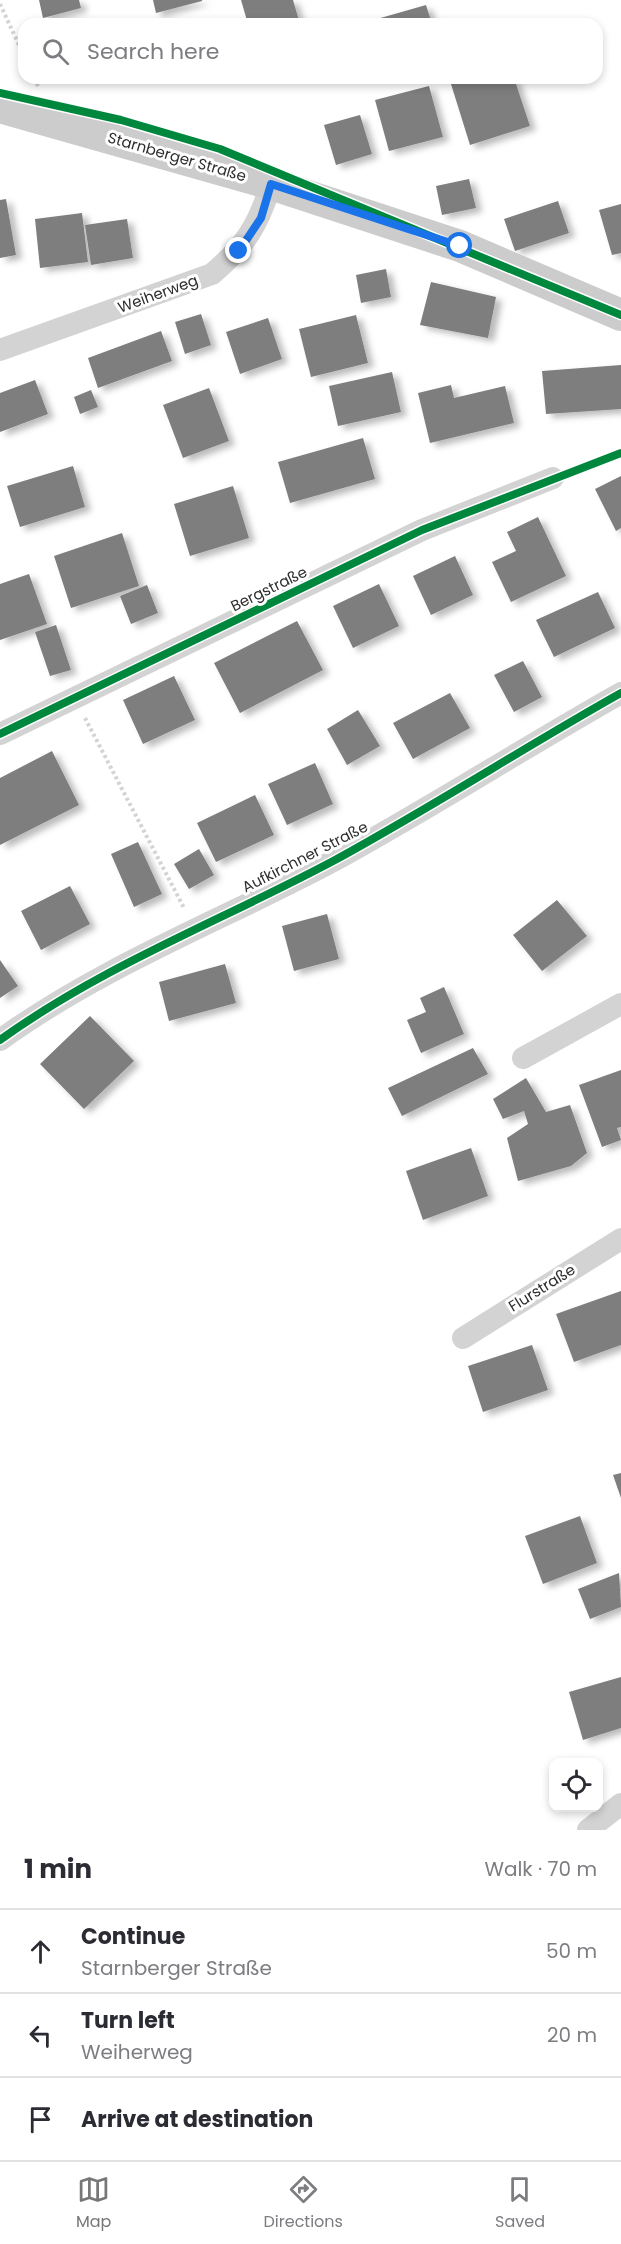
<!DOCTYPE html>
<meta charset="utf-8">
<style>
body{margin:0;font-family:Poppins,sans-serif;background:#f2f2f3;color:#2b2b33}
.controls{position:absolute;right:18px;bottom:18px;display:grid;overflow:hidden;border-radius:12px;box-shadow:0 3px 9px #0003}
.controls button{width:54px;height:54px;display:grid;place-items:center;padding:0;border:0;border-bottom:2px solid #e1e1e2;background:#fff;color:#2b2b33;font:30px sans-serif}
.stop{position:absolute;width:18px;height:18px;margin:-14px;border:4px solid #1a73e8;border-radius:50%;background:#fff}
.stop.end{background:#1a73e8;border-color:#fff;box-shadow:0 2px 6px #0008}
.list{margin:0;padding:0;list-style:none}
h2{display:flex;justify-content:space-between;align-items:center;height:78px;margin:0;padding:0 24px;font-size:26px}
h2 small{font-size:20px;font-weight:400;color:#7c7c81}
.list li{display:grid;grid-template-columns:39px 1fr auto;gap:18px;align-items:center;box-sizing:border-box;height:84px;padding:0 24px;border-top:2px solid #e1e1e2}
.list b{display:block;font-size:22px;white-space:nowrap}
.list p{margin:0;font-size:20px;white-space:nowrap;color:#7c7c81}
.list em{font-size:20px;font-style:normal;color:#7c7c81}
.icon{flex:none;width:33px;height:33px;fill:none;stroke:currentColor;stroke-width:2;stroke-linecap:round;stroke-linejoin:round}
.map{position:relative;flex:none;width:621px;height:1830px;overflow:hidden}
.search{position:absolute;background:#fff;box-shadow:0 3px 9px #0003;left:18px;right:18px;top:18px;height:66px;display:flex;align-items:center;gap:15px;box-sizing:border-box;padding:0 21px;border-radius:18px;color:#7c7c81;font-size:22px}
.sheet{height:330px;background:#fff}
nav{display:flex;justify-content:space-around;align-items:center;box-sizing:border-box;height:84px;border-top:2px solid #e1e1e2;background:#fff;font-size:16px;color:#7c7c81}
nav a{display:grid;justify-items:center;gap:3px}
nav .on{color:#777}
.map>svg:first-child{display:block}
</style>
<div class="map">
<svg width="621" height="1830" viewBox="0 0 621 1830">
<defs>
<filter id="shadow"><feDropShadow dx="6" dy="4" stdDeviation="3" flood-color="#0004"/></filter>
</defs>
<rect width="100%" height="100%" fill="#fff"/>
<path fill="#7e7e7e" filter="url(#shadow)" d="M39,0H79L81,8L43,18Z
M153,0H202V1L156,13Z
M241,0H293L300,24H248Z
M426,5L432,24H363V23Z
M469,78H514L530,126L470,145L451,84Z
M429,86L443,137L389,151L375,100Z
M360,115L372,154L336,165L324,125Z
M469,179L476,208L442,215L436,186Z
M6,199L16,255L0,258V200Z
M558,201L569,233L515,251L504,219Z
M621,204V253L612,255L599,210Z
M82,213L88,262L40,268L35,219Z
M127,219L133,258L91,265L85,225Z
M386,269L391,297L361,303L356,275Z
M431,282L496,297L488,338L420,325Z
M201,314L211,345L185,354L175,322Z
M356,315L368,363L311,377L299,329Z
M268,318L282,359L240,374L226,332Z
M161,331L172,361L98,388L88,358Z
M621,365V409L546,414L542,371Z
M392,372L401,412L338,426L329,386Z
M35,380L48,414L0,432V393Z
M451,385L454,398L505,386L514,423L430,443L418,393Z
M209,388L229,441L183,458L163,405Z
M91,390L98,407L80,414L74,397Z
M363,438L375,479L290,503L278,462Z
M73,466L85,507L20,527L7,486Z
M621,476V528L616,531L595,489Z
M233,486L249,538L190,556L174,504Z
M538,517L566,576L511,602L492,562L516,551L507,532Z
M122,533L139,586L71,608L54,556Z
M455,556L473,595L431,615L413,576Z
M29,574L47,624L0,640V584Z
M379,584L399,626L353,648L333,606Z
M147,585L158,613L131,624L120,596Z
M598,592L615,628L554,657L536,620Z
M297,621L323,670L240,713L214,663Z
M56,625L71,670L50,676L35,632Z
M523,661L542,697L514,712L494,675Z
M174,676L195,720L143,744L123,700Z
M450,693L470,728L413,759L393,723Z
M358,710L380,746L347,765L327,729Z
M52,751L79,805L0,845V778Z
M315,763L333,804L287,825L268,784Z
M255,795L274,835L216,862L197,823Z
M138,842L162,894L134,907L111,854Z
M199,849L214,875L189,889L174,864Z
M70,886L90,924L41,950L21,911Z
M557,900L587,936L542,971L513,935Z
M327,914L339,959L294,971L282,926Z
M0,960L18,986L0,998Z
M225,964L236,1003L169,1021L159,982Z
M444,987L464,1034L421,1053L407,1020L426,1012L420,998Z
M90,1016L134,1061L84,1109L40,1064Z
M473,1048L488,1074L402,1116L388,1088Z
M621,1070V1127L617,1128L621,1140L602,1147L579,1085Z
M526,1078L546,1112L570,1105L587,1153L571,1166L518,1181L507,1138L528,1124L524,1111L503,1119L493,1099Z
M471,1148L488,1196L423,1220L406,1171Z
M621,1291V1345L574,1362L556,1314Z
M532,1345L548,1390L483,1412L468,1366Z
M621,1473V1498L613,1475Z
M580,1516L597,1563L543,1584L525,1536Z
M619,1573L621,1607L590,1619L578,1589Z
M621,1677V1728L583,1740L569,1692Z"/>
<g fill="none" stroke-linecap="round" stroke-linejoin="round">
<path stroke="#d3d3d3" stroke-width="4" stroke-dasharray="3 3" stroke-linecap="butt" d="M0,4L24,56
M34,78L39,88
M85,718L184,908"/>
<path stroke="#d3d3d3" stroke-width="22" d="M0,350L212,274C245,246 258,226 271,184
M0,734L422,530L553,478
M0,1040C104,965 223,920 335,860C432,807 525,747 621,693
M523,1058L621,1004
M463,1338L621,1239
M588,1830L621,1804"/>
<path stroke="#ccc" stroke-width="32" d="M0,107L271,184L460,246L621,315"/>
<defs>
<path id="cycleway" d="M0,93L121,120L220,149L621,315
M0,734L422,530L621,453
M0,1040C104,965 223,920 335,860C432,807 525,747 621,693"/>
</defs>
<use href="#cycleway" stroke="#fff" stroke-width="11"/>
<use href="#cycleway" stroke="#00873e" stroke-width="8"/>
</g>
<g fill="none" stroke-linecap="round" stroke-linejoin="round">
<path stroke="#1a73e8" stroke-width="8" d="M239,251L261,218L271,184L460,246"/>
</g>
<g text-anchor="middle" stroke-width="6" stroke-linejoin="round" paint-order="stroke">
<g font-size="15" fill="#2e2e2e" stroke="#fff">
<text transform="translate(177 157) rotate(16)" y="5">Starnberger Straße</text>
<text transform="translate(158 294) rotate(-20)" y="5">Weiherweg</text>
<text transform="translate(269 589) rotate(-26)" y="5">Bergstraße</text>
<text transform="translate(305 857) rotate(-27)" y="5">Aufkirchner Straße</text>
<text transform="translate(542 1288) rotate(-32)" y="5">Flurstraße</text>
</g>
</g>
</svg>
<div class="controls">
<button><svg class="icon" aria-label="locate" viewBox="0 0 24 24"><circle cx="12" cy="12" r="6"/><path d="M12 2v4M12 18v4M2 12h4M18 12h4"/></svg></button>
</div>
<div class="stop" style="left:460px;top:246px"></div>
<div class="stop end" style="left:239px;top:251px"></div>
<div class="search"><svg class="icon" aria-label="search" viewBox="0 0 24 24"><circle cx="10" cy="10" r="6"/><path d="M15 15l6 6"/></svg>Search here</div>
</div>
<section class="sheet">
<h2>1 min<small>Walk · 70 m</small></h2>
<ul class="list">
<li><svg class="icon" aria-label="ahead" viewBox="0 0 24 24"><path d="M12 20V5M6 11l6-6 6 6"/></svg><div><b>Continue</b><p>Starnberger Straße</p></div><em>50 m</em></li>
<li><svg class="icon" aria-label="left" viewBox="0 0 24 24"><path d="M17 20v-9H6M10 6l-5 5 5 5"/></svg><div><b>Turn left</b><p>Weiherweg</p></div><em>20 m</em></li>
<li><svg class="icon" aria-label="arrive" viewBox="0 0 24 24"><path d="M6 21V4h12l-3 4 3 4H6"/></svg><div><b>Arrive at destination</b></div></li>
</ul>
</section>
<nav>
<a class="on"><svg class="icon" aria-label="map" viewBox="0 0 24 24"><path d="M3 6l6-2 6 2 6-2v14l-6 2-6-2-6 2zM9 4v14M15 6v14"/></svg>Map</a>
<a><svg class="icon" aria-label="directions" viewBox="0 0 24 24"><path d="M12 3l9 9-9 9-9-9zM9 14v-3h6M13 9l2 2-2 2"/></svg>Directions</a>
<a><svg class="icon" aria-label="saved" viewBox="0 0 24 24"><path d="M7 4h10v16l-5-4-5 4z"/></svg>Saved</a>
</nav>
